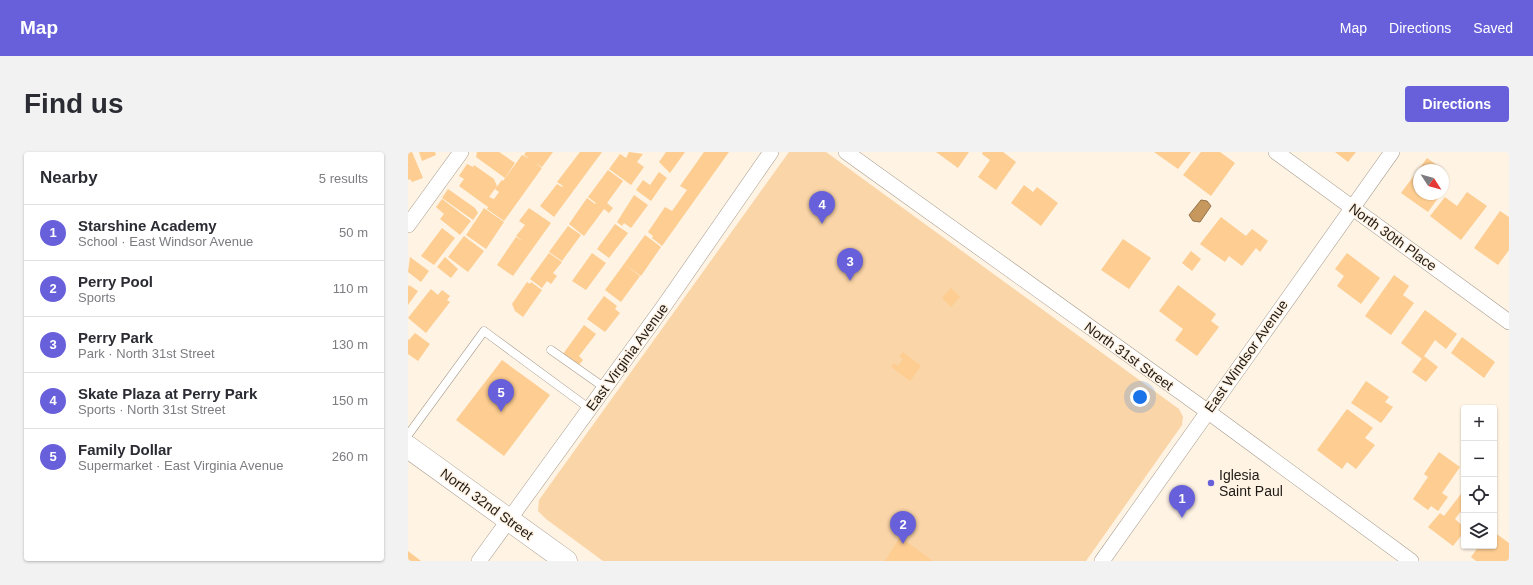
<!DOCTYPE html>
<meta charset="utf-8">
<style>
body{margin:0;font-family:Arial,sans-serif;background:#f2f2f3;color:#2b2b33}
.controls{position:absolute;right:12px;bottom:12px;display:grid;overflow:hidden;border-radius:4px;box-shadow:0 1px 3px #0004}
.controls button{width:36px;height:36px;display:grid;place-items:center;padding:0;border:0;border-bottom:1px solid #e1e1e2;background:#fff;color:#2b2b33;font:20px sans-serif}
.compass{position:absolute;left:1005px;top:12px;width:36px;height:36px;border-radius:50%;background:#fff;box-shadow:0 1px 3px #0004;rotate:126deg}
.you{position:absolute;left:732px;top:245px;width:14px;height:14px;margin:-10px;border:3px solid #fff;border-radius:50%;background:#1a73e8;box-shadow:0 0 0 6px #1a73e833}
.badge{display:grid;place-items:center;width:26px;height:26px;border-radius:50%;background:#6860da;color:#fff;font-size:13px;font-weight:700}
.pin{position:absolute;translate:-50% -33px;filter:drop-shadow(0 1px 2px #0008)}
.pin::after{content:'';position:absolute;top:21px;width:14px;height:12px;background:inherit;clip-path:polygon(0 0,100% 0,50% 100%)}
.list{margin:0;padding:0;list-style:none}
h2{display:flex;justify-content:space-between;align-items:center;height:52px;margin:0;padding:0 16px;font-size:17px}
h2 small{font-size:13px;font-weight:400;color:#7c7c81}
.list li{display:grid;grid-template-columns:26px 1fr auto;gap:12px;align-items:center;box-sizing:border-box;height:56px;padding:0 16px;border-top:1px solid #e1e1e2}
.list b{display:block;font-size:15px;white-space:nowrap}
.list p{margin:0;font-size:13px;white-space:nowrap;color:#7c7c81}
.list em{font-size:13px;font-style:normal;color:#7c7c81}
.icon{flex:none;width:22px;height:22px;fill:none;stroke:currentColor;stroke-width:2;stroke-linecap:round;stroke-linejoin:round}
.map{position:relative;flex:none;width:1101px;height:409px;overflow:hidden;border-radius:4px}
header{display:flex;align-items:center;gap:24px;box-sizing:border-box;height:56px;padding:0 20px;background:#6860da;color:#fff}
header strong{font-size:19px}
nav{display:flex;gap:22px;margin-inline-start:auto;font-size:14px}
.intro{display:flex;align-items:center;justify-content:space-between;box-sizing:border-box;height:96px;padding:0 24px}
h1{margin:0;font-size:28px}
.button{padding:10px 18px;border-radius:4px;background:#6860da;color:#fff;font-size:14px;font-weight:700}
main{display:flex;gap:24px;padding:0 24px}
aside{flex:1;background:#fff;border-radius:4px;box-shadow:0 1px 3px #0004}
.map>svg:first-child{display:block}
</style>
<header>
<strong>Map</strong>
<nav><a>Map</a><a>Directions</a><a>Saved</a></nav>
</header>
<div class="intro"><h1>Find us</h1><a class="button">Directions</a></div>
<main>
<aside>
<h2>Nearby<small>5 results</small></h2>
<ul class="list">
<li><span class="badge">1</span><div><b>Starshine Academy</b><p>School · East Windsor Avenue</p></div><em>50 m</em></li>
<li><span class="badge">2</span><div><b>Perry Pool</b><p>Sports</p></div><em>110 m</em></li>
<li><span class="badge">3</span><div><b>Perry Park</b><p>Park · North 31st Street</p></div><em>130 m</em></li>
<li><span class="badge">4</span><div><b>Skate Plaza at Perry Park</b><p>Sports · North 31st Street</p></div><em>150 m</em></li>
<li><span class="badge">5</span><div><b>Family Dollar</b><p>Supermarket · East Virginia Avenue</p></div><em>260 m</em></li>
</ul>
</aside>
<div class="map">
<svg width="1101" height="409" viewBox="0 0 1101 409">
<rect width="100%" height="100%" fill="#fff3e4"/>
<path fill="#fad5a8" d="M381,0H418L771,257L775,265L774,273L678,409H195L138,367L130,359L131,348Z"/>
<path fill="#c6985e" stroke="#947248" d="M793,48L799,49L803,54L792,70L785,69L781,63Z"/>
<path fill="#fdcd91" d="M0,0H4L15,26L4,30L2,27L0,28Z
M11,0H27L28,3L14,9Z
M69,0H91L107,11L97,26L68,5Z
M118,0H145L134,15L127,11L134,16L96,69L79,57L80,55L51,34L56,27L51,24L59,12L65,15L66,13L86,27L89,34L81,45L86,47L91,40L87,37L94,28L102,34L95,29L114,3L122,7L116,3Z
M172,0H194L146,65L132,54L149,32L154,35L155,34L149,30Z
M221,0L235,2L229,10L236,15L223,33L201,17L212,2L218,6Z
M258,0H277L262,21L251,10Z
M296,0H321L254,94L244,86L245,84L240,80L257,55L266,60L264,59L279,38L272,34Z
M528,0H561L550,16Z
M575,0H595L608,10L588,38L570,25L582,8L574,2Z
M746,0H783L770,17Z
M793,0H812L827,11L803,44L775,23Z
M927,0H948L940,10Z
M1019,6L1037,19L1035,22V18H1011V42H1033L1020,60L993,41Z
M200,18L215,29L199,51L205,56L201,61L196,57L176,84L161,72L179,46L187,52L188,51L180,45Z
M251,20L259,26L243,49L228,38L235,28L242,33Z
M616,33L625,40L629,35L650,51L633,74L603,51Z
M40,37L67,56L70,61L65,68L34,46Z
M1059,40L1079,54L1053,88L1022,64L1037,45L1049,54Z
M226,43L240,53L223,76L216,71L214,74L209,70Z
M34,47L63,69L52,83L32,67L36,62L28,55Z
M76,56L96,70L78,97L58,83Z
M121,56L143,71L105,124L89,113L108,85L115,89L108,84L117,73L111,69Z
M1092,59L1101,65V98L1090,113L1066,96Z
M813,65L838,84L844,77L860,89L852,100L848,96L834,114L821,104L817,110L792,92Z
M207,72L220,81L201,106L189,97Z
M160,74L173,83L154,109L141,100Z
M34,76L47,86L26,113L13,104Z
M237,83L253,95L233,124L216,112Z
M56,84L76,99L60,120L40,105Z
M715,87L743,106L721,137L693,118Z
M783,99L793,107L784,119L774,111Z
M141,101L154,110L145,121L149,124L143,132L139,129L134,136L122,127Z
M184,101L198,111L178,138L164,129Z
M939,101L972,126L953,152L929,134L936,124L927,117Z
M2,105L21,119L13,130L0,120Z
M37,105L50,117L43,126L29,115Z
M216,112L232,124L213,150L197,138Z
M986,123L1001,134L995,143L1006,151L983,183L957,164Z
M119,130L122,132L123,130L134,138L115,165L107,159L104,152Z
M1,133L10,139L0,153V135Z
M770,133L808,162L803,169L811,175L789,204L767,188L775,177L751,159Z
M543,136L552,145L543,155L534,146Z
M23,137L30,143L34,138L42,144L39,148L42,150L18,181L0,166Z
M196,144L209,154L207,157L212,161L197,180L179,167Z
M1017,158L1049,182L1038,197L1027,188L1014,207L993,191Z
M176,173L188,182L171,204L175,208L171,213L155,202Z
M7,181L22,192L10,209L0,202V187L1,188Z
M1054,185L1087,210L1076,226L1043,201Z
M495,200L513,214L502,229L483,215L486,211L490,214L495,207L491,205Z
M1016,204L1030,215L1018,230L1004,220Z
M94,208L142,243L96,304L48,268Z
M958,229L981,245L977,250L985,255L973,271L943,251Z
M939,257L965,276L957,286L967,293L948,317L939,310L934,317L909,298Z
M1031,300L1052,315L1034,341L1040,345L1030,359L1023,354L1020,358L1005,347L1020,325L1016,322Z
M1056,338V355L1047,367L1056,375V380L1045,394L1020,375L1032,361L1036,364Z
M1086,380L1101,391V409H1068L1063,405L1071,394H1086Z
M492,385L525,409H477Z
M0,399L13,409H0Z"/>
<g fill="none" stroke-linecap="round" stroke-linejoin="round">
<defs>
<path id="service" d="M143,198L197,236
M0,283L76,179L182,257"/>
<path id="minor" d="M438,0L799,259L1003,409
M868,0L1101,170
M0,73L53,0
M71,409L256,154L363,0
M694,409L984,0"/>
<path id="secondary" d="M0,295L158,409"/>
</defs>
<use href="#service" stroke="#a69b8d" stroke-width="9"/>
<use href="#minor" stroke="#a69b8d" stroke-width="16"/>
<use href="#secondary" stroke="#a69b8d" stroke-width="23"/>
<use href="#service" stroke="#fff" stroke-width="8"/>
<use href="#minor" stroke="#fff" stroke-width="15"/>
<use href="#secondary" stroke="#fff" stroke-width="22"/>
</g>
<circle fill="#6860da" stroke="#fff3e4" stroke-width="1.5" cx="803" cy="331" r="4"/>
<g text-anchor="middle" stroke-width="3" stroke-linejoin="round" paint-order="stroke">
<g font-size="14" fill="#1e1914" stroke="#fff3e4">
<text transform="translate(985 85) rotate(36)" y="5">North 30th Place</text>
<text transform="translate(721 204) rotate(36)" y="5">North 31st Street</text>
<text transform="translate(838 204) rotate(-55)" y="5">East Windsor Avenue</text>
<text transform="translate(219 205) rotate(-54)" y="5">East Virginia Avenue</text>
<text transform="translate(79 352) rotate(36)" y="5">North 32nd Street</text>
</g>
<g font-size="14" fill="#1e1914" stroke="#fff3e4" text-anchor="start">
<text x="811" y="328">Iglesia<tspan x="811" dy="16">Saint Paul</tspan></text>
</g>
</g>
</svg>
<div class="controls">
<button>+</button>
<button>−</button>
<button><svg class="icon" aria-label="locate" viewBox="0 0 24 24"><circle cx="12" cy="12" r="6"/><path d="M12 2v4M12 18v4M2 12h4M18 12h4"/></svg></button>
<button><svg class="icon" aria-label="layers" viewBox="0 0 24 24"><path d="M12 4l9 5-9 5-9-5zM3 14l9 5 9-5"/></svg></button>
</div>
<svg class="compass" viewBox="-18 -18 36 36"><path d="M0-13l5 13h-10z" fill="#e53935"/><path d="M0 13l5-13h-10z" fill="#7c7c81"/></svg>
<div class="you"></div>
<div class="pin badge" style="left:774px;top:366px">1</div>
<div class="pin badge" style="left:495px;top:392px">2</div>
<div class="pin badge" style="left:442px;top:129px">3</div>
<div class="pin badge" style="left:414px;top:72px">4</div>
<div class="pin badge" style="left:93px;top:260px">5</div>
</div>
</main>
